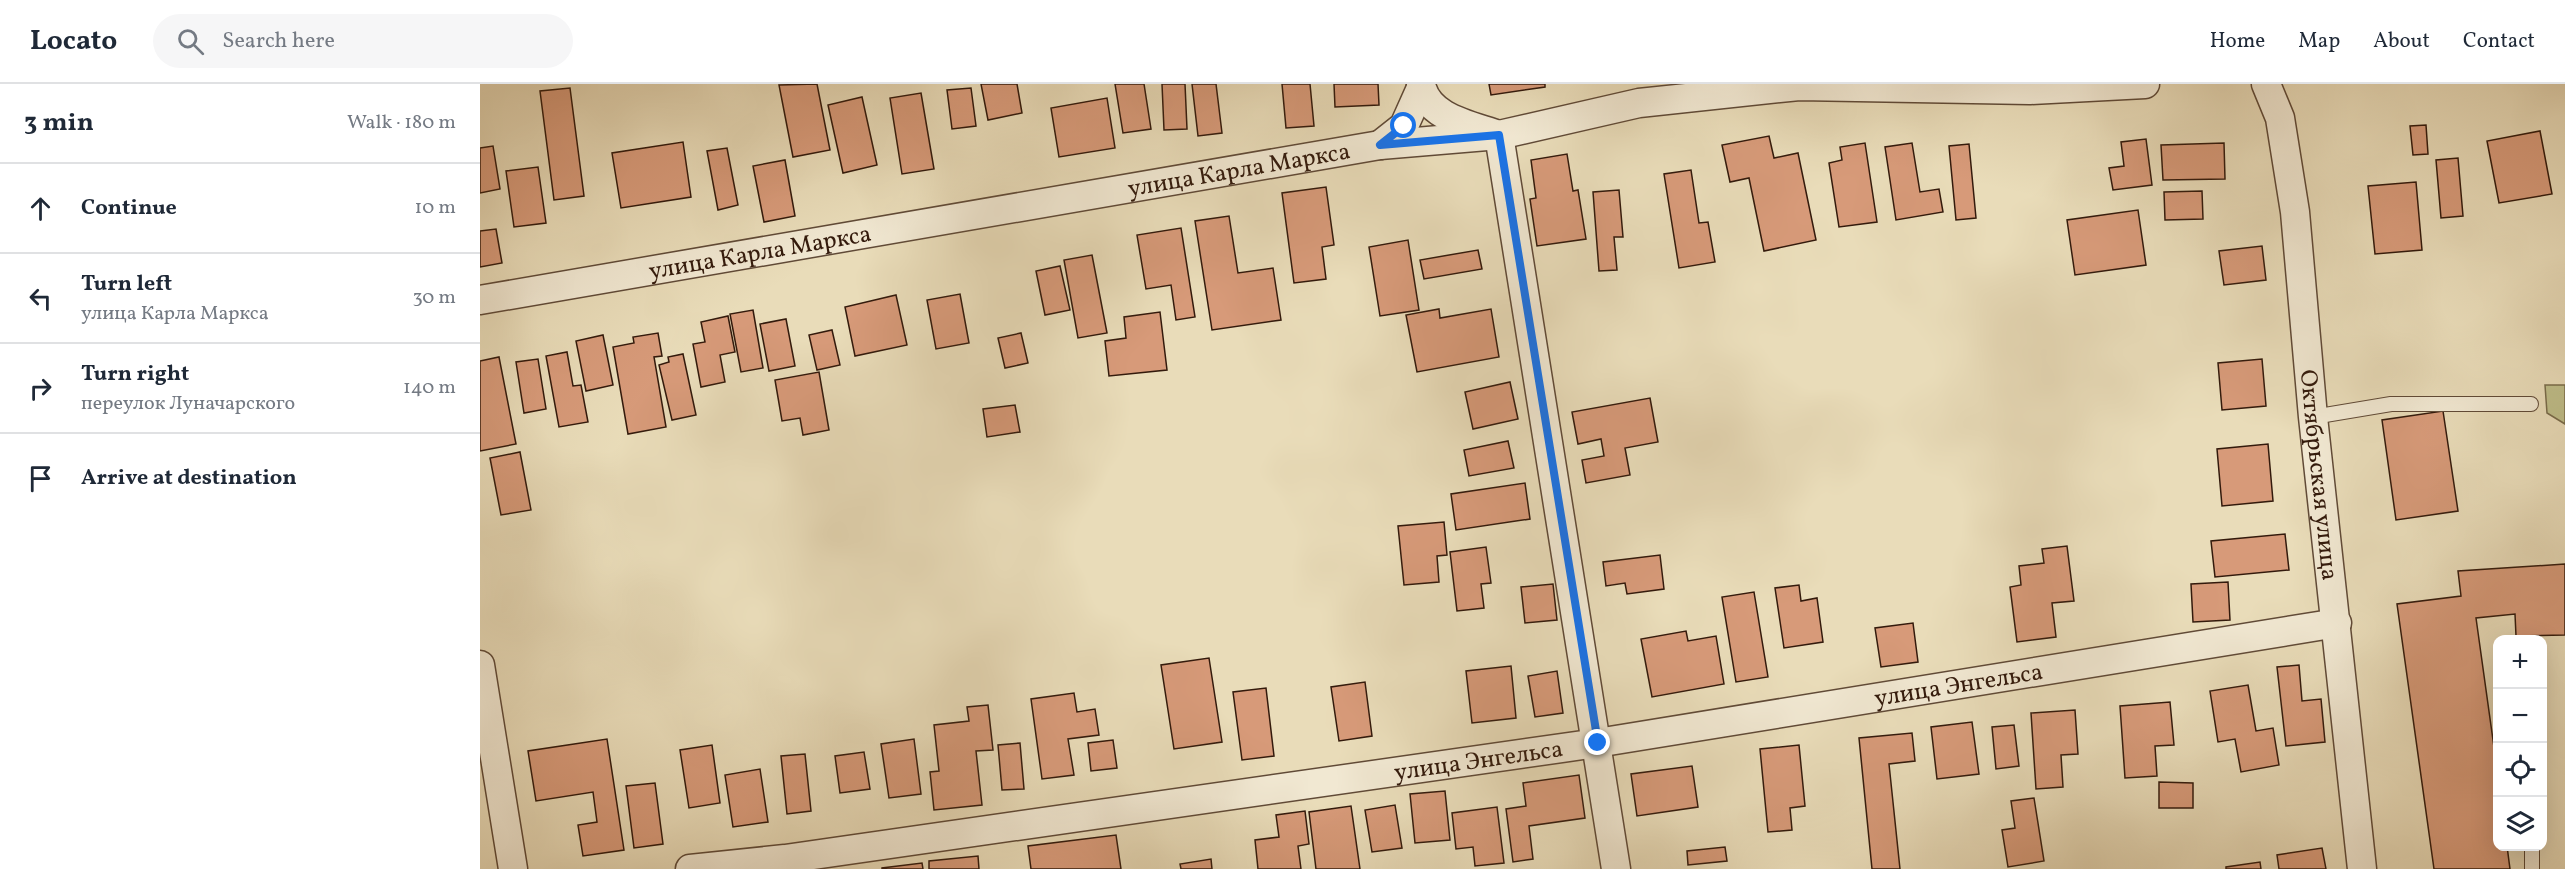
<!DOCTYPE html>
<meta charset="utf-8">
<style>
body{margin:0;font-family:Vollkorn,serif;background:#f6f6f7;color:#1f2937}
.controls{position:absolute;right:18px;bottom:18px;display:grid;overflow:hidden;border-radius:12px;box-shadow:0 6px 24px #0002}
.controls button{width:54px;height:54px;display:grid;place-items:center;padding:0;border:0;border-bottom:2px solid #e0e1e3;background:#fff;color:#1f2937;font:30px sans-serif}
.stop{position:absolute;width:18px;height:18px;margin:-14px;border:4px solid #1a73e8;border-radius:50%;background:#fff}
.stop.end{background:#1a73e8;border-color:#fff;box-shadow:0 2px 6px #0008}
.list{margin:0;padding:0;list-style:none}
h2{display:flex;justify-content:space-between;align-items:center;height:78px;margin:0;padding:0 24px;font-size:26px}
h2 small{font-size:20px;font-weight:400;color:#747a83}
.list li{display:grid;grid-template-columns:39px 1fr auto;gap:18px;align-items:center;box-sizing:border-box;height:90px;padding:0 24px;border-top:2px solid #e0e1e3}
.list b{display:block;font-size:22px;white-space:nowrap}
.list p{margin:0;font-size:20px;white-space:nowrap;color:#747a83}
.list em{font-size:20px;font-style:normal;color:#747a83}
.icon{flex:none;width:33px;height:33px;fill:none;stroke:currentColor;stroke-width:2;stroke-linecap:round;stroke-linejoin:round}
.map{position:relative;flex:none;width:2085px;height:785px;overflow:hidden}
header{display:flex;align-items:center;gap:36px;box-sizing:border-box;height:84px;padding:0 30px;background:#fff;border-bottom:2px solid #e0e1e3}
header strong{font-size:28px}
nav{display:flex;gap:33px;margin-inline-start:auto;font-size:21px}
.search{width:420px;height:54px;background:#f6f6f7;display:flex;align-items:center;gap:15px;box-sizing:border-box;padding:0 21px;border-radius:33px;color:#747a83;font-size:22px}
main{display:flex}
aside{flex:1;background:#fff}
.map>svg:first-child{display:block}
</style>
<header>
<strong>Locato</strong>
<div class="search"><svg class="icon" aria-label="search" viewBox="0 0 24 24"><circle cx="10" cy="10" r="6"/><path d="M15 15l6 6"/></svg>Search here</div>
<nav><a>Home</a><a>Map</a><a>About</a><a>Contact</a></nav>
</header>
<main>
<aside>
<h2>3 min<small>Walk · 180 m</small></h2>
<ul class="list">
<li><svg class="icon" aria-label="ahead" viewBox="0 0 24 24"><path d="M12 20V5M6 11l6-6 6 6"/></svg><div><b>Continue</b></div><em>10 m</em></li>
<li><svg class="icon" aria-label="left" viewBox="0 0 24 24"><path d="M17 20v-9H6M10 6l-5 5 5 5"/></svg><div><b>Turn left</b><p>улица Карла Маркса</p></div><em>30 m</em></li>
<li><svg class="icon" aria-label="right" viewBox="0 0 24 24"><path d="M7 20v-9h11M14 6l5 5-5 5"/></svg><div><b>Turn right</b><p>переулок Луначарского</p></div><em>140 m</em></li>
<li><svg class="icon" aria-label="arrive" viewBox="0 0 24 24"><path d="M6 21V4h12l-3 4 3 4H6"/></svg><div><b>Arrive at destination</b></div></li>
</ul>
</aside>
<div class="map">
<svg width="2085" height="785" viewBox="0 0 2085 785">
<rect width="100%" height="100%" fill="#e9dcb9"/>
<filter id="stains"><feTurbulence type="fractalNoise" baseFrequency=".00333" numOctaves="4"/><feColorMatrix values="0 0 0 0 .2 0 0 0 0 .09 0 0 0 0 .02 0 0 0 .5 -.17"/></filter>
<radialGradient id="worn" r=".72"><stop offset=".6" stop-color="#630" stop-opacity="0"/><stop offset="1" stop-color="#630" stop-opacity=".3"/></radialGradient>
<path fill="#bfbe8a" stroke="#796c4b" stroke-width="1.5" d="M2065,301H2085V340L2067,329Z"/>
<path fill="#d79a79" stroke="#331a0c" stroke-width="1.5" d="M337,0L350,66L313,73L299,1Z
M501,0H537L542,29L508,36Z
M635,0H664L671,45L643,49Z
M682,0H705L707,45L684,46Z
M712,0H736L742,49L718,52Z
M802,0H830L834,42L806,44Z
M854,0H898L899,21L855,23Z
M1009,0H1065V3L1011,11Z
M90,4L104,112L74,116L60,7Z
M491,4L496,42L472,45L467,6Z
M441,9L454,85L422,90L410,14Z
M382,13L397,81L363,89L348,21Z
M627,14L635,64L579,73L571,24Z
M1946,41L1948,70L1933,71L1930,42Z
M2060,47L2072,110L2019,119L2007,57Z
M1289,52L1294,74L1318,69L1336,156L1284,167L1269,94L1250,98L1242,61Z
M1666,55L1672,101L1633,106L1629,84L1644,82L1641,58Z
M203,58L211,113L141,124L132,69Z
M1385,59L1397,138L1359,143L1349,79L1362,76L1360,63Z
M1432,59L1440,108L1459,105L1463,128L1416,136L1405,63Z
M1744,59L1745,95L1683,96L1681,61Z
M1489,60L1496,134L1476,136L1469,62Z
M13,62L20,105L0,109V64Z
M247,64L258,121L238,126L227,67Z
M1087,70L1093,107L1098,106L1106,155L1057,162L1050,115L1056,114L1051,76Z
M1978,74L1983,132L1961,134L1956,76Z
M305,76L315,132L284,138L273,82Z
M58,83L66,139L34,143L26,87Z
M1211,86L1219,139L1228,138L1235,178L1199,184L1184,90Z
M1936,98L1942,166L1895,170L1888,102Z
M846,103L854,161L842,163L846,195L814,199L802,109Z
M1139,106L1143,153H1134L1137,186L1119,187L1113,108Z
M1722,107L1723,135L1685,136L1684,108Z
M1658,126L1666,181L1595,191L1587,136Z
M749,132L758,189L793,184L801,236L732,246L715,137Z
M701,144L715,233L696,236L691,201L666,205L657,151Z
M16,145L22,179L0,183V147Z
M928,156L939,226L900,232L889,163Z
M1782,162L1786,196L1744,201L1739,167Z
M998,166L1002,185L944,195L940,176Z
M612,171L627,249L598,254L584,176Z
M580,182L590,226L565,231L556,187Z
M480,210L489,259L456,265L447,216Z
M416,211L427,261L375,272L365,223Z
M959,225L960,234L1011,225L1019,273L937,288L926,231Z
M273,226L283,284L261,288L250,230Z
M680,228L687,286L629,292L625,257L646,254L644,233Z
M248,232L255,268L240,271L245,298L221,303L213,260L225,258L221,238Z
M306,235L315,282L289,287L280,240Z
M352,246L360,281L337,286L329,251Z
M178,249L182,272L174,273L186,343L148,350L133,263L154,259L153,253Z
M541,249L548,279L525,284L518,254Z
M123,251L133,301L106,307L96,257Z
M87,268L93,302L101,301L108,338L79,343L66,272Z
M203,270L216,331L192,336L179,281L189,278L188,273Z
M19,273L36,360L0,367V277Z
M58,275L66,325L44,329L36,278Z
M1782,275L1786,322L1742,326L1738,279Z
M339,288L349,346L323,351L320,334L302,337L295,296Z
M1030,298L1038,335L993,345L985,308Z
M1170,314L1178,358L1145,364L1150,391L1106,399L1102,376L1124,372L1121,355L1098,360L1092,328Z
M535,321L540,348L507,353L503,325Z
M1963,327L1978,427L1916,436L1902,336Z
M1028,357L1034,384L989,392L984,366Z
M1788,360L1793,417L1742,422L1737,365Z
M40,368L51,426L21,431L10,374Z
M1045,399L1050,435L976,446L971,410Z
M964,438L967,471L957,472L959,498L924,501L918,442Z
M1805,450L1809,486L1735,493L1731,457Z
M1587,462L1594,517L1572,519L1576,553L1537,558L1530,503L1541,501L1539,482L1564,479L1562,465Z
M1006,463L1011,499L1001,500L1004,524L977,527L970,468Z
M1180,471L1184,505L1147,510L1145,499L1126,502L1123,478Z
M2085,480V551L2036,552L2035,530L1996,534L2018,692V762H2027L2030,785H1954L1917,520L1981,512L1978,487Z
M1748,498L1750,536L1713,538L1711,500Z
M1073,500L1077,536L1045,539L1041,503Z
M1319,501L1321,517L1337,514L1343,558L1304,564L1295,504Z
M1274,508L1288,593L1256,598L1242,513Z
M1433,539L1438,578L1401,583L1395,544Z
M1206,547L1208,557L1236,552L1244,600L1172,613L1161,555Z
M729,574L742,658L694,665L681,581Z
M1819,581L1822,617L1841,615L1845,658L1806,662L1797,583Z
M1031,582L1036,634L992,639L986,587Z
M1077,587L1083,629L1055,633L1048,592Z
M885,598L892,652L859,657L851,603Z
M1768,601L1776,647L1793,644L1799,681L1761,688L1755,655L1738,658L1730,607Z
M786,604L794,672L762,676L753,608Z
M594,609L597,628L615,625L619,651L588,655L594,691L562,695L551,615Z
M1690,618L1694,661L1675,662L1677,692L1645,694L1640,622Z
M508,621L513,666L496,667L502,721L454,726L450,688L459,687L454,641L489,637L487,623Z
M1595,626L1598,670L1581,671L1583,703L1556,705L1551,629Z
M1492,638L1499,690L1457,695L1451,643Z
M1534,641L1539,682L1516,685L1512,643Z
M1432,649L1435,677L1409,680L1420,785H1392L1379,654Z
M127,655L144,766L103,772L98,741L117,738L113,708L56,717L48,667Z
M434,655L441,710L409,714L401,660Z
M633,656L637,684L611,687L608,659Z
M540,659L544,705L522,706L518,661Z
M232,661L240,719L209,724L200,666Z
M1319,661L1325,722L1310,724L1312,746L1288,748L1280,665Z
M384,668L390,705L360,709L355,672Z
M325,670L331,727L307,730L301,672Z
M1212,682L1218,723L1157,732L1151,690Z
M280,685L288,738L253,743L245,691Z
M1099,691L1105,734L1049,742L1053,775L1033,778L1026,725L1046,722L1043,699Z
M1679,698L1713,699V724H1679Z
M175,699L183,760L154,764L146,702Z
M965,707L970,756L935,759L930,710Z
M1554,714L1564,777L1528,783L1522,746L1535,744L1531,717Z
M915,721L922,764L892,768L885,726Z
M871,722L880,785H836L829,728Z
M1017,723L1024,779L995,782L993,763L976,765L972,729Z
M825,727L829,760L818,762L821,785H778L775,756L799,753L796,731Z
M636,751L641,785H551L548,762Z
M1245,763L1247,777L1208,781L1207,767Z
M1842,764L1846,785H1799L1797,771Z
M498,772L499,785H449V777Z
M731,775L732,785H701L700,780Z
M1780,778L1781,785H1746V783Z
M442,779L443,785H402V784Z"/>
<g fill="none" stroke-linecap="round" stroke-linejoin="round">
<defs>
<path id="service" d="M1833,333L1911,320H2051
M2052,785V762"/>
<g id="minor">
<path d="M941,0C947,34 991,41 1019,51L1136,785"/>
<path id="s1" d="M1786,0L1800,34L1815,128L1833,333L1882,785"/>
<path d="M900,61L924,42L941,4"/>
<path id="s2" d="M0,216L900,61L1019,51L1159,19L1319,2L1550,6L1665,0"/>
<path d="M0,581L33,785"/>
<path id="s3" d="M210,785L305,775L1117,659L1857,539"/>
</g>
</defs>
<use href="#service" stroke="#604a37" stroke-width="16"/>
<use href="#minor" stroke="#604a37" stroke-width="31"/>
<use href="#service" stroke="#f1e8d2" stroke-width="14"/>
<use href="#minor" stroke="#f1e8d2" stroke-width="28"/>
</g>
<g fill="none" stroke-linecap="round" stroke-linejoin="round">
<path stroke="#1a73e8" stroke-width="8" d="M924,42L900,61L1019,51L1118,659"/>
</g>
<g text-anchor="middle" stroke-width="4.5" stroke-linejoin="round" paint-order="stroke">
<g font-size="24" fill="#331a0c" stroke="#f1e8d2">
<text dy="8" stroke="none"><textPath href="#s2" startOffset="770">улица Карла Маркса</textPath></text>
<text dy="8" stroke="none"><textPath href="#s2" startOffset="284">улица Карла Маркса</textPath></text>
<text dy="8" stroke="none"><textPath href="#s1" startOffset="396">Октябрьская улица</textPath></text>
<text dy="8" stroke="none"><textPath href="#s3" startOffset="1282">улица Энгельса</textPath></text>
<text dy="8" stroke="none"><textPath href="#s3" startOffset="796">улица Энгельса</textPath></text>
</g>
</g>
<rect width="100%" height="100%" filter="url(#stains)"/>
<rect width="100%" height="100%" fill="url(#worn)"/>
</svg>
<div class="controls">
<button>+</button>
<button>−</button>
<button><svg class="icon" aria-label="locate" viewBox="0 0 24 24"><circle cx="12" cy="12" r="6"/><path d="M12 2v4M12 18v4M2 12h4M18 12h4"/></svg></button>
<button><svg class="icon" aria-label="layers" viewBox="0 0 24 24"><path d="M12 4l9 5-9 5-9-5zM3 14l9 5 9-5"/></svg></button>
</div>
<div class="stop" style="left:924px;top:42px"></div>
<div class="stop end" style="left:1118px;top:659px"></div>
</div>
</main>
